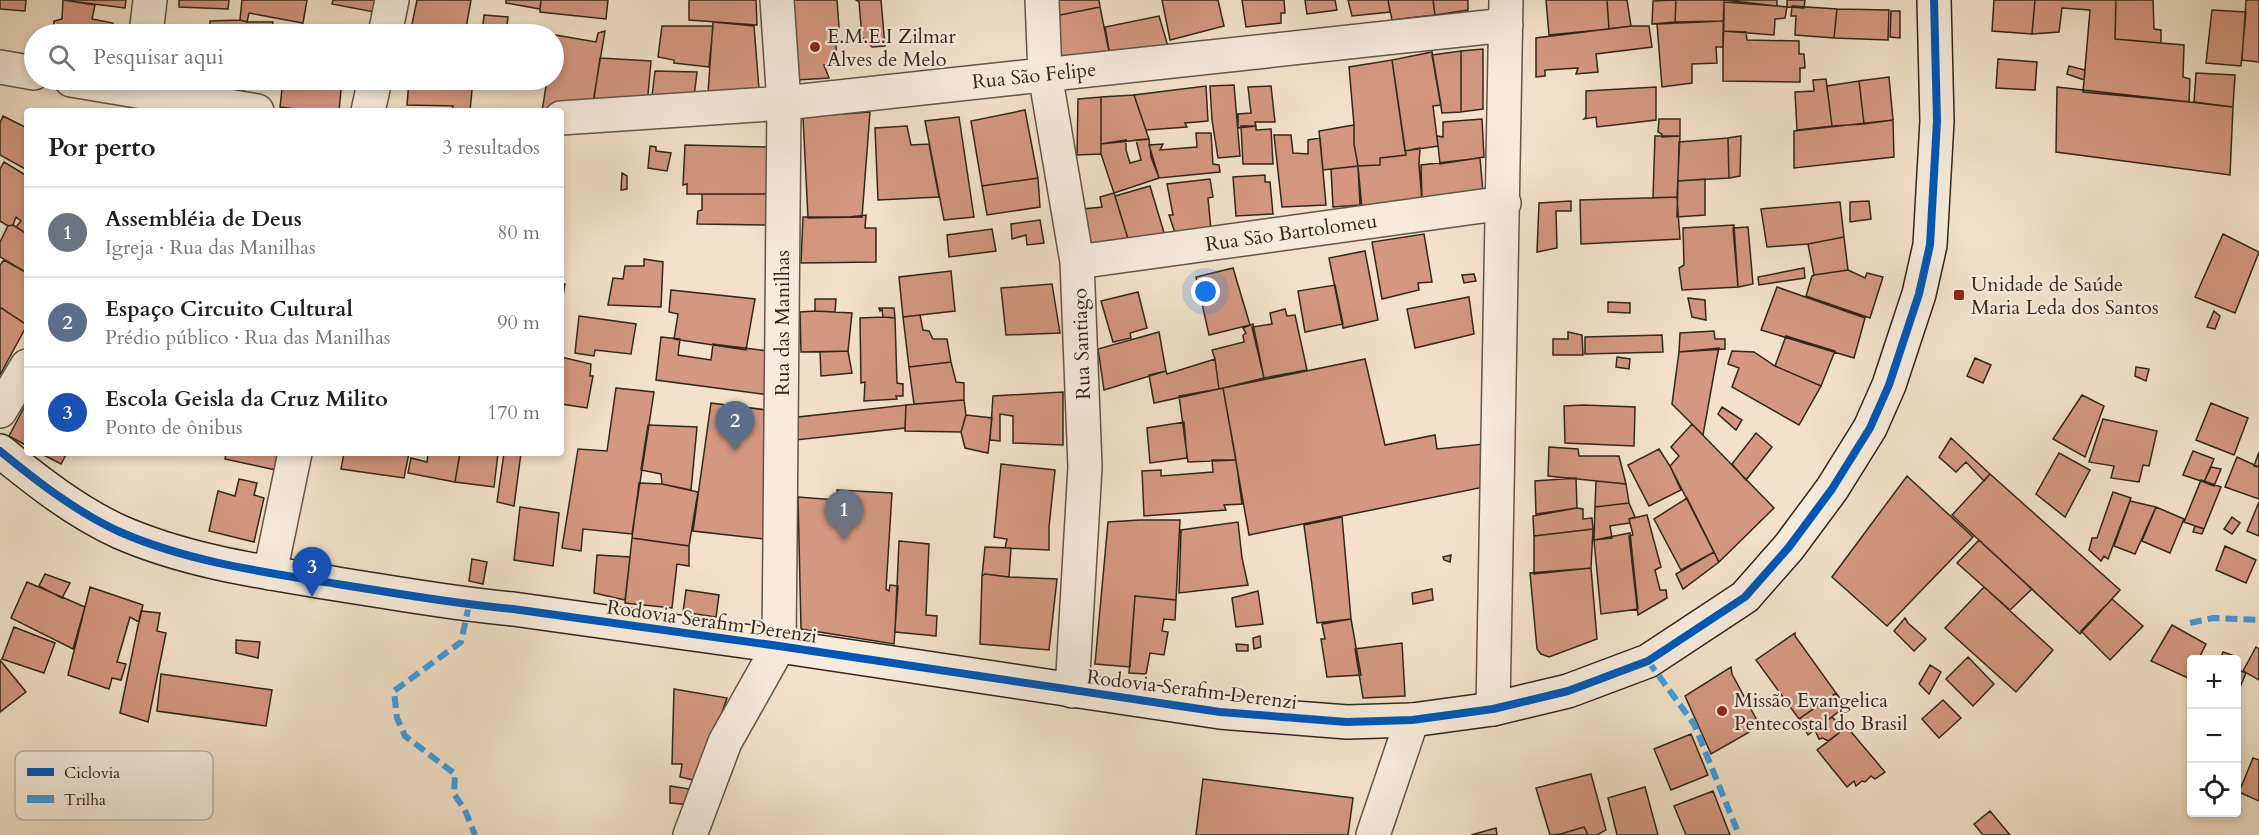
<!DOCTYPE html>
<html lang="pt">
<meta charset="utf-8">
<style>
body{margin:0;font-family:Cardo,serif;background:#f6f6f6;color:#202124}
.controls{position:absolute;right:18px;bottom:18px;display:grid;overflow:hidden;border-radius:6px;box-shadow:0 3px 9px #0003}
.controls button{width:54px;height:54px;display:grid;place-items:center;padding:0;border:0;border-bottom:2px solid #e0e0e0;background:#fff;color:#202124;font:30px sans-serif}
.you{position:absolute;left:1206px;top:292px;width:21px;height:21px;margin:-15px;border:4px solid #fff;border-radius:50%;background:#1a73e8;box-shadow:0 0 0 9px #1a73e833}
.badge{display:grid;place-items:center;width:39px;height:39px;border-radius:50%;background:#8f2418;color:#fff;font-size:20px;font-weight:700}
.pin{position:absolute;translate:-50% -50px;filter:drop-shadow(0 2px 3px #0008)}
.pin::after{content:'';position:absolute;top:32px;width:21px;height:18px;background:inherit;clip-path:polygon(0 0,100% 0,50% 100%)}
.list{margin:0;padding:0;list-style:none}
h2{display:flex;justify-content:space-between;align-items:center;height:78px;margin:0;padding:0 24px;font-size:26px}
h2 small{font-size:20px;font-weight:400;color:#757577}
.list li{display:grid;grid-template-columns:39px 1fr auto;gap:18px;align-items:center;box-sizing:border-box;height:90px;padding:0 24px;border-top:2px solid #e0e0e0}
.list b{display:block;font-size:22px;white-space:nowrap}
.list p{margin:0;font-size:20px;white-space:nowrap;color:#757577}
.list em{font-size:20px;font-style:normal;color:#757577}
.icon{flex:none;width:33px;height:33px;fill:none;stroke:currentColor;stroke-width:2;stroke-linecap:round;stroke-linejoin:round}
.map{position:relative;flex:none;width:2259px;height:835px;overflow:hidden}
.search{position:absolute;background:#fff;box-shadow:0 3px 9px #0003;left:24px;top:24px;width:540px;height:66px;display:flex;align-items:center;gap:15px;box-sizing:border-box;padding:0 21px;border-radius:33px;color:#757577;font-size:22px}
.panel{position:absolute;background:#fff;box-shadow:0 3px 9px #0003;left:24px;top:108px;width:540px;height:348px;border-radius:6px}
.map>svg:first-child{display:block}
</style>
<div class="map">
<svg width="2259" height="835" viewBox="0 0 2259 835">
<rect width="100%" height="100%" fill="#f3e2c9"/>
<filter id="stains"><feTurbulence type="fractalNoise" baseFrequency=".00333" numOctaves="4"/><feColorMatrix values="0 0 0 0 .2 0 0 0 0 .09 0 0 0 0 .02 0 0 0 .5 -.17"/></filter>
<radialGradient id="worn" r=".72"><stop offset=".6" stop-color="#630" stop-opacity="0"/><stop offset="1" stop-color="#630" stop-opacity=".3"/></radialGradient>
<path fill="#d49781" stroke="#322719" stroke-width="1.5" d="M0,0H26L25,11L0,9Z
M62,0H126L125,8Z
M63,0L95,5L92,19L113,23L112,34H53L54,21L62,19Z
M179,0H229L228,9L179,7Z
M242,0H307L303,23L249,13L247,22L240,20Z
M333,0H380L374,12L332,4Z
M417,0H471L465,34H410Z
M506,0H541L540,9L506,3Z
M541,0H608L606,19L540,12Z
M689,0H756L757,25L689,20Z
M790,0H837L839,28L835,29L837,63L824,65L829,78L797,80Z
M856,0H881L885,46L872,47L862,37L859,2Z
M1049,0H1099L1100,7L1050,17Z
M1162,0H1218L1224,26L1170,40Z
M1242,0H1284L1285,13H1281V23L1246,27Z
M1305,0H1335L1337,10L1307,14Z
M1348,0H1388L1390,12L1352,16Z
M1388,0H1433L1435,15L1392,20Z
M1433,0H1468V10L1435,15Z
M1546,0H1607L1609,29L1549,35Z
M1607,0H1627L1631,26L1609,29Z
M1676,0H1724V21L1675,22Z
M1676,0L1675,22L1652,24L1653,1Z
M1724,0H1777V6Z
M1787,0H1805L1804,8L1787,7Z
M1994,0H2035L2032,34L1992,31Z
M2035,0H2116L2115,39L2184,45L2183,77L2190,79L2189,102L2083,92L2090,10L2062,8L2059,32L2032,34Z
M2116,0H2153L2154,29L2161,30V43L2115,39Z
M2246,0H2259V62L2242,60Z
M1724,2L1777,6L1787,7L1785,18L1775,19L1774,35L1723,31Z
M1792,6L1837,9L1834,38L1795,35L1796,16H1791Z
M1100,7L1111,61L1053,63L1050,17Z
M1837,9L1889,10L1888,40L1834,38Z
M2212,10L2246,12L2241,66L2206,63Z
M1891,11H1900V38L1890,37Z
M484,15L508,17L506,34H482Z
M1159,16L1170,53L1111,61L1105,27Z
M240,20L247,22H273L272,34H210V21Z
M1724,21L1723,47H1716L1717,63L1692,64V83L1662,87L1657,24Z
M713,22L754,26L760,102L707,107Z
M300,26L349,33L350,30L363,32L362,34H298Z
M662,26H713L709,67L674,63V60L658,57Z
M1631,26H1649L1652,47L1596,54L1598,72L1576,74L1578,68L1545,70V76L1536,77V38Z
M605,31L591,114L542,111L547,80H554L555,35L596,42L598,33Z
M1723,31L1746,32L1747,40L1799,41V54H1804L1805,68H1800V82L1723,81Z
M1483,49V109L1461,112V51Z
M1461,51V112L1442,113L1432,55Z
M1432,52L1441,105L1433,106L1438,146L1405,151L1392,60Z
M600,58L651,61L647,106L594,98Z
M1998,59L2037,62L2035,90L1996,88Z
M1392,60L1406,155L1380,158V165L1358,166L1354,144V125L1349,67Z
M2069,66L2085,70L2084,80L2067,74Z
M655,71L697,72L694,97L652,96Z
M2196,73L2235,75L2233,107L2194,102Z
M1889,77L1893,120L1864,124L1859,81Z
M1826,79L1832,126L1797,130L1795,92L1814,91L1813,80Z
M201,80H245L242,103L200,98Z
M283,80H342L339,111H310L280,107Z
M409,80H473L470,111H452L453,106L407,105Z
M1859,81L1864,124L1832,126L1827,86Z
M1234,85L1240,156L1218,158L1212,120L1210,86Z
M1206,86L1208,121L1185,123L1187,127L1146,130L1134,95Z
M1271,86L1275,122H1255L1256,126L1238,128V114L1251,113L1248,87Z
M1656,87V120L1597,127L1596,117L1584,119L1586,117V91Z
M2057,87L2233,107L2230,175L2056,152Z
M1134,95L1149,139L1101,144V97Z
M1101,97V154L1077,155L1078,99Z
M1025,110L1038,178L982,186L971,121Z
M870,112L862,217L808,218L803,117Z
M3,116L27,128V170L0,155V123Z
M959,117L974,217L944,220L925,121Z
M1482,119L1484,157L1440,164L1437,136L1443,137V122Z
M1659,119H1680V136L1662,137V134L1658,132Z
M1893,120L1894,157L1794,168V131Z
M1354,125V144L1358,166L1323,170L1319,131Z
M907,126L911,145L929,144L939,197L878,200L875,128Z
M1241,126H1256V130L1271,129L1273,164H1243Z
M1196,133H1211L1213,164L1219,165L1220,172L1159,178L1149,145L1163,144L1160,150L1197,147Z
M1274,135H1291L1293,153L1308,154V140L1320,138L1326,205L1282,207Z
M1655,136H1680L1677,197L1653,198Z
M1741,136L1740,176L1729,178L1728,138Z
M1728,138L1729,178L1678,181L1679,142Z
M1149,139L1151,157L1159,178L1114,193L1101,154V144L1126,140V150L1130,163L1141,160L1136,140Z
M685,145L768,147V194H687V184L683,185Z
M650,146L656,147V151L671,153L667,171L648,168Z
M1420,148L1419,164L1422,202L1362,209L1358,166L1380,165V158L1406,155L1405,151Z
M1480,158L1483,193L1422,202L1421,165Z
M4,162L27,176V234L16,227L21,221L16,217L13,225L8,226L0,221V169Z
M1358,166L1360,205L1333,207L1331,169Z
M622,173L627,176V189L621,190Z
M1265,175V182H1270L1273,214L1236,216L1233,177Z
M1038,178L1040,207L987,215L982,186Z
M1210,179L1213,197L1208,198L1211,230L1175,233L1169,215H1173L1167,184Z
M1705,179V215L1677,217L1678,181Z
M1150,186L1165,236L1129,242L1115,196Z
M1114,193L1129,242L1092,248L1083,209L1102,207L1100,197Z
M702,194H768L769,225L697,224L698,211L702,210Z
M1677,197L1680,239L1581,244L1580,200Z
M1571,201V211H1556L1557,248L1537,252L1539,203Z
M1869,201L1871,219L1850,222V202Z
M1840,202L1844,237L1808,244L1767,247L1761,209Z
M866,215L865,228H876V262L801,263L803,217H849Z
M1040,220L1044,243L1027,245L1026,235L1012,239L1011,224Z
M13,225L27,234V273L0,257V242L8,226Z
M1734,225L1738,287L1682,290L1679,268L1684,265L1683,228Z
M1748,227L1753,284L1738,287L1733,228Z
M992,229L996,251L949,257L947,235Z
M1424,234L1432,282L1418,283L1419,290L1382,299L1372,242Z
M2223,234L2259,252L2235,313L2195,297Z
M1844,237L1848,270L1814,275L1808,244Z
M1365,251L1378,320L1343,328L1329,258Z
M644,259L663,262L661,307L608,305L613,278L623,279L625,266H644Z
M4,260L27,273V325L0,307V265Z
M1233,268L1250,325L1209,335L1196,277Z
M1804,268L1805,278L1759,285L1758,277Z
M1848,270L1865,278L1867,273L1883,277L1870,318L1806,296L1812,276L1814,275Z
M951,271L955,311L903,317L899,277Z
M1474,274L1476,281L1464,283L1462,275Z
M561,278V284H565L563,296L561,295Z
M1052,284L1060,333L1006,335L1001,288Z
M1335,285L1343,324L1305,332L1298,291Z
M1777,287L1865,318L1854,358L1761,330Z
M671,290L755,299L746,350L674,339L678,314L669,312Z
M1138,292L1147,328L1130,333L1131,338L1113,342L1101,301Z
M1469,297L1474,334L1415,348L1407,309Z
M1688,298L1705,300L1706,320L1692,317Z
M815,299H836L835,312L815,311Z
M1608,302L1630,303V313L1608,312Z
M0,307L27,325L0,375Z
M879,308H894L895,318L883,317L882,309L880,311Z
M1285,309L1287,316L1295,315L1307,370L1264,378L1252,327L1272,324L1270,313Z
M815,311L852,313L848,351L801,352L800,312Z
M2214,311L2220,316L2215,329L2207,327Z
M920,315L923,330L929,331L933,339H947L951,362L909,367L903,317Z
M579,316L636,324L631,354L595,350L594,356L575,353Z
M883,317L895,318L897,383L903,384V396H896L897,399L864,401L865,382L861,383L860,318Z
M1253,324L1264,378L1219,389L1215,359L1212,350L1244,342L1243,335L1246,333L1243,328Z
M1714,331L1715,339H1725V349L1679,352L1680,333Z
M1159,332L1166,371L1104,390L1098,349Z
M1568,332L1582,335L1583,355H1553V339H1568Z
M1662,335L1663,352L1585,354V337Z
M1786,336L1835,351L1821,386L1775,366Z
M661,337L680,339L678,355L711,360L713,344L768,351L769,395L656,380Z
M1719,348L1717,357L1703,435L1672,404L1679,352Z
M848,351L852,373L821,376L820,352Z
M1732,351L1754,352L1775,366L1821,386L1799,425L1732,387L1739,368L1728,364Z
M561,357L591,364L590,376H593L587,408L561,404Z
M1617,357L1630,359L1629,369L1616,367Z
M1975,358L1991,365L1983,383L1967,376Z
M1215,359L1219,389L1154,403L1149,375L1166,371L1167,374Z
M1365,359L1385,445L1435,435L1437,449L1484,444V487L1249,535L1223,388Z
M951,362L956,382L964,383V400L914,404L909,367Z
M2136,367L2149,369L2146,381L2135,376Z
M616,388L654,392L632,534L583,529L581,551L562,548L578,449L607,451Z
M1223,388L1236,460L1188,462L1179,396Z
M1063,392V445L1013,443V416L1000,414V441L990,440L993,396Z
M2082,395L2104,406L2085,457L2053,439Z
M964,400L966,415L961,432L905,431L906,405Z
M27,402V446L9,436Z
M711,403L767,410L765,539L693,531Z
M2211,403L2248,418L2234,455L2196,440Z
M906,405L905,428L796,440L798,417Z
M1583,405L1635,407L1634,446L1565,443L1564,406Z
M1722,407L1742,420L1736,430L1718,414Z
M966,415L992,418L988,453L965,448L961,432Z
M2103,419L2157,431L2149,466L2143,465L2139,482L2111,478L2114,466L2089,462Z
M1184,422L1187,458L1150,463L1147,428Z
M1692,424L1774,508L1719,562L1670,466L1679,456L1671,447Z
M648,425L697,427L691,490L662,484L661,474L641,470Z
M1756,433L1772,447L1746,480L1732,464Z
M1951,438L1990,474L1984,481L1966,462L1956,472L1939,457Z
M1549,447L1578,449L1579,456H1619L1626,484L1548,476Z
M1659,449L1670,466L1681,490L1649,506L1628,465Z
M2193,451L2214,459L2204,482L2183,475Z
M2259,452V467L2254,466Z
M40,453H67L61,464Z
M226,453H280L276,470L225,459Z
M344,453H409L404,478L341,469Z
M428,453H460L455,482L408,473L411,458L427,462Z
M460,453H498L494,487L455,482Z
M504,453H521L514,506L497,502Z
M2059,453L2090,470L2065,517L2036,494Z
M2237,457L2259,467V499L2225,487Z
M1212,460H1236L1242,504L1224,505L1226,510L1144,516L1142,471L1161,470V476L1213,472Z
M1001,464L1055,470L1049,527V550L1005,548L1007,539L994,537Z
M2211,467L2221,469L2214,486L2204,482Z
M1990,474L2120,590L2080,634L1952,515Z
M1907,476L1973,537L1887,626L1832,577Z
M1576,478L1577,508L1536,514L1535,481Z
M239,479L257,483L254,495L264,498L254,542L209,531L218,491L235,496Z
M2201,480L2221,487L2204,529L2184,522Z
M1596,481L1626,484L1629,503L1595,507Z
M639,483L662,484L698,492L689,546L632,538Z
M837,490L892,493L886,589L889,591L890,585L898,586L894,644L801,629L798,497L837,500Z
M2113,492L2131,498L2108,559L2104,556L2101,561L2089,550L2092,538H2097Z
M1687,498L1714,552L1681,570L1654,519Z
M2130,501L2156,507L2135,554L2114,546Z
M2259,502V536L2247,531Z
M1629,503L1635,517L1629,519L1630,523L1610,526L1612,538L1594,540L1595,507Z
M520,507L559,513L553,566L514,560Z
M2156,507L2184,519L2170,553L2142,541Z
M1577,508L1583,509V519L1592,518L1593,529L1534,536L1533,516Z
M1647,515L1661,567L1655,570L1660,590H1666L1667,598L1638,615L1629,536L1633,535L1629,519Z
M1342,517L1351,619L1317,623L1304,525Z
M2232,517L2240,523L2232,534L2224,529Z
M1140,520H1180L1176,600L1135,596L1130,667L1095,664L1108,522Z
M1238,522L1242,558L1248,585L1179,593L1181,530Z
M2195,526L2204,529L2202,534L2193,532Z
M1593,529L1591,568L1534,574V536Z
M1630,533L1638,609L1601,614L1594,540Z
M632,538L689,546V566L677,564L672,608L625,603Z
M1979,540L2032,589L2010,610L1957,563Z
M899,541L929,544L926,615L937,616L936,636L895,632Z
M2225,546L2256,560L2246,583L2216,570Z
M985,547L1011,548L1009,577L985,574L982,576Z
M1714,552L1719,562L1683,589L1676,574Z
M597,555L630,557L625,600L594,593Z
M1451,555L1450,562L1444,560L1443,557Z
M472,559L487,562L483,584L469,581Z
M1591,568L1597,639L1549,657L1541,654L1537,649L1530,573Z
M45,574L70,583L62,598L39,586Z
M985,574L1009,577L1057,579L1049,650L980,644L982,576Z
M27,582L85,607L73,649L11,618Z
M90,587L143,605L139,622L130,617L117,662L126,664L121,680L112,678L109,689L68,675Z
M1984,587L2053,650L2016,692L1945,628Z
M1432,589L1433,600L1413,604L1412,593Z
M686,590L719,595L716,617L683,612Z
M1258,591L1263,624L1236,627L1232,598Z
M1135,596L1176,600L1175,620L1164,619L1162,631L1168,632L1164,655L1150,653L1146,674L1129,673Z
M2112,599L2143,626L2110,660L2081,631Z
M141,611L160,613L157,631L166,633L148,722L120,713Z
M1905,618L1908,623L1926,639L1914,651L1894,631Z
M1351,619L1361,675L1327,677L1321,639H1325L1322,624Z
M2172,625L2206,644L2198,660H2192V671L2188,678L2151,661Z
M14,627L55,643L44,673L2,659Z
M1795,633V636L1836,693L1799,719L1756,660Z
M1260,636L1261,647L1254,649L1253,638Z
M236,640L260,642L258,658L236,653Z
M1402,643L1405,696L1363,698L1355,649Z
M1236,644L1248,645V651H1237Z
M2256,647L2259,649V680L2243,671Z
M2223,652L2237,657L2236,660H2220Z
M1968,657L1994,684L1973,706L1946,679Z
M0,660L26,692L0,712Z
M1930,665L1941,672L1929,694L1919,684Z
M1731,667L1732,674L1760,726L1711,754L1685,696Z
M2236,669L2246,673L2238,692L2236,691Z
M161,674L272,690L266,726L157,711Z
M674,689L727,698L698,781L680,777L682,764H672Z
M1836,693L1846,706L1808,735L1799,719Z
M1943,700L1961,718L1939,738L1922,719Z
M1832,717L1844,729L1828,741L1823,738L1819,739L1815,730Z
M1847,727L1885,772L1875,779L1871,776L1865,782L1862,781L1856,786L1854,781L1847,787L1817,750Z
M1691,734L1708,775L1671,790L1654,749Z
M2253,758L2259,760V801L2239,792Z
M1591,774L1606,830L1597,835H1588L1584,827L1561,834L1550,835L1536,788Z
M1203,779L1353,798L1348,835H1196Z
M670,786L696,790L693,805L670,803Z
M1645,787L1658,835H1617L1608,798Z
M1713,791L1730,835H1686L1674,806Z
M1990,811L2010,835H1983L1974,824Z
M1584,827L1588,835H1561V834Z
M1496,828L1497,835H1471Z"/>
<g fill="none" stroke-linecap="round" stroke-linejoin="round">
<defs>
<path id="street" d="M1042,0L1045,74L1077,262L1085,467L1072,691
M146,34L150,0
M385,34L392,0
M0,67L34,73
M71,80L257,111
M368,111L375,80
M561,118L784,103L1506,25
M1077,262L1504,203
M0,411L27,366
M270,573L295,453
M1493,709L1506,0
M690,835L725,742L779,646L784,103L777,0
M1373,835L1412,720"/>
<path id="secondary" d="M0,451C37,481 76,512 120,532C189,562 263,572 337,584C395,593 454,604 513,609L779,646L1220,712L1347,722L1412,720L1493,709L1568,691L1648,661L1745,597L1789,547L1832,489L1870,428L1889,385L1919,294L1930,245L1937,121L1934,0"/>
</defs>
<use href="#street" stroke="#625645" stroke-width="36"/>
<use href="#secondary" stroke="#322719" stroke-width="36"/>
<use href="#street" stroke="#f7ecdc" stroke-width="33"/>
<use href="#secondary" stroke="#f7ecdc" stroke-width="33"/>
<path stroke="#3e9cdf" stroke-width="6" stroke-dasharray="12 6" stroke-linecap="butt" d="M469,605L461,642L394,691L397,718L405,736L455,774L454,794L465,810L475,835
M2190,623L2213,618L2259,620
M1648,661L1694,724L1739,835"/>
<defs>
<path id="cycleway" d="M0,451C37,481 76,512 120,532C189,562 263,572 337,584C395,593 454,604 513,609L779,646L1220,712L1347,722L1412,720L1493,709L1568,691L1648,661L1745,597L1789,547L1832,489L1870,428L1889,385L1919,294L1930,245L1937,121L1934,0"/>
</defs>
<use href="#cycleway" stroke="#f7ecdc" stroke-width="11"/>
<use href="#cycleway" stroke="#0057b8" stroke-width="8"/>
</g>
<g fill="#8f2418" stroke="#f7ecdc" stroke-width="2">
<circle cx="815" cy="47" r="6"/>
<rect x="1953" y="289" width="12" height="12" rx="3"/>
<circle cx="1722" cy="711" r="6"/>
</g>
<g text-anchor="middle" stroke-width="4.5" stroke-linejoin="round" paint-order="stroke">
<g font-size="20" fill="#322719" stroke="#f7ecdc" text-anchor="start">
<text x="827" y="43">E.M.E.I Zilmar<tspan x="827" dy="23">Alves de Melo</tspan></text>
<text x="1971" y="291">Unidade de Saúde<tspan x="1971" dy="23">Maria Leda dos Santos</tspan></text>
<text x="1734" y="707">Missão Evangelica<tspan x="1734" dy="23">Pentecostal do Brasil</tspan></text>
</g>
<g font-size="20" fill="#322719" stroke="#f7ecdc">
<text transform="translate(1034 75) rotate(-6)" y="7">Rua São Felipe</text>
<text transform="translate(1291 232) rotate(-8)" y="7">Rua São Bartolomeu</text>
<text transform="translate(782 323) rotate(-90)" y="7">Rua das Manilhas</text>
<text transform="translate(1081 344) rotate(-92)" y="7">Rua Santiago</text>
<text transform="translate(712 621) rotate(8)" y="7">Rodovia Serafim Derenzi</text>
<text transform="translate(1192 689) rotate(7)" y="7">Rodovia Serafim Derenzi</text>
</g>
</g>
<rect x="15" y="751" width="198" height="69" rx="9" fill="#f7ecdc" stroke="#bcb1a2" stroke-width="1.5"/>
<rect x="27" y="768" width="27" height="8" fill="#0057b8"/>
<rect x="27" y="795" width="27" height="8" fill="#3e9cdf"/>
<g font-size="16" fill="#322719">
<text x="64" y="778">Ciclovia</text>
<text x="64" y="805">Trilha</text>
</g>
<rect width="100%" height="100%" filter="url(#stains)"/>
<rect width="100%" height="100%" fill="url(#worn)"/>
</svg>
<div class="controls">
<button>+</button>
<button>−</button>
<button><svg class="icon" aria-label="locate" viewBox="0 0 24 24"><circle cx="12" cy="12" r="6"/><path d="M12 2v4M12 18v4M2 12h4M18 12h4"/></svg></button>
</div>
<div class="you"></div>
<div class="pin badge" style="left:844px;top:540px;background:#6b7280">1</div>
<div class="pin badge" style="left:735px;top:451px;background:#5c6f8a">2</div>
<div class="pin badge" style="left:312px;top:597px;background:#1a4fb4">3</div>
<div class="search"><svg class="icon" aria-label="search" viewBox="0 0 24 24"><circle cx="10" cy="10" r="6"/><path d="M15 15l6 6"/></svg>Pesquisar aqui</div>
<section class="panel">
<h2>Por perto<small>3 resultados</small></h2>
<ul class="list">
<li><span class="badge" style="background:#6b7280">1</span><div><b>Assembléia de Deus</b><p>Igreja · Rua das Manilhas</p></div><em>80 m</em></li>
<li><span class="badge" style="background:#5c6f8a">2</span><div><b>Espaço Circuito Cultural</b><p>Prédio público · Rua das Manilhas</p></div><em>90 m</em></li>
<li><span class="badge" style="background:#1a4fb4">3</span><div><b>Escola Geisla da Cruz Milito</b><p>Ponto de ônibus</p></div><em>170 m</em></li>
</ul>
</section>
</div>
